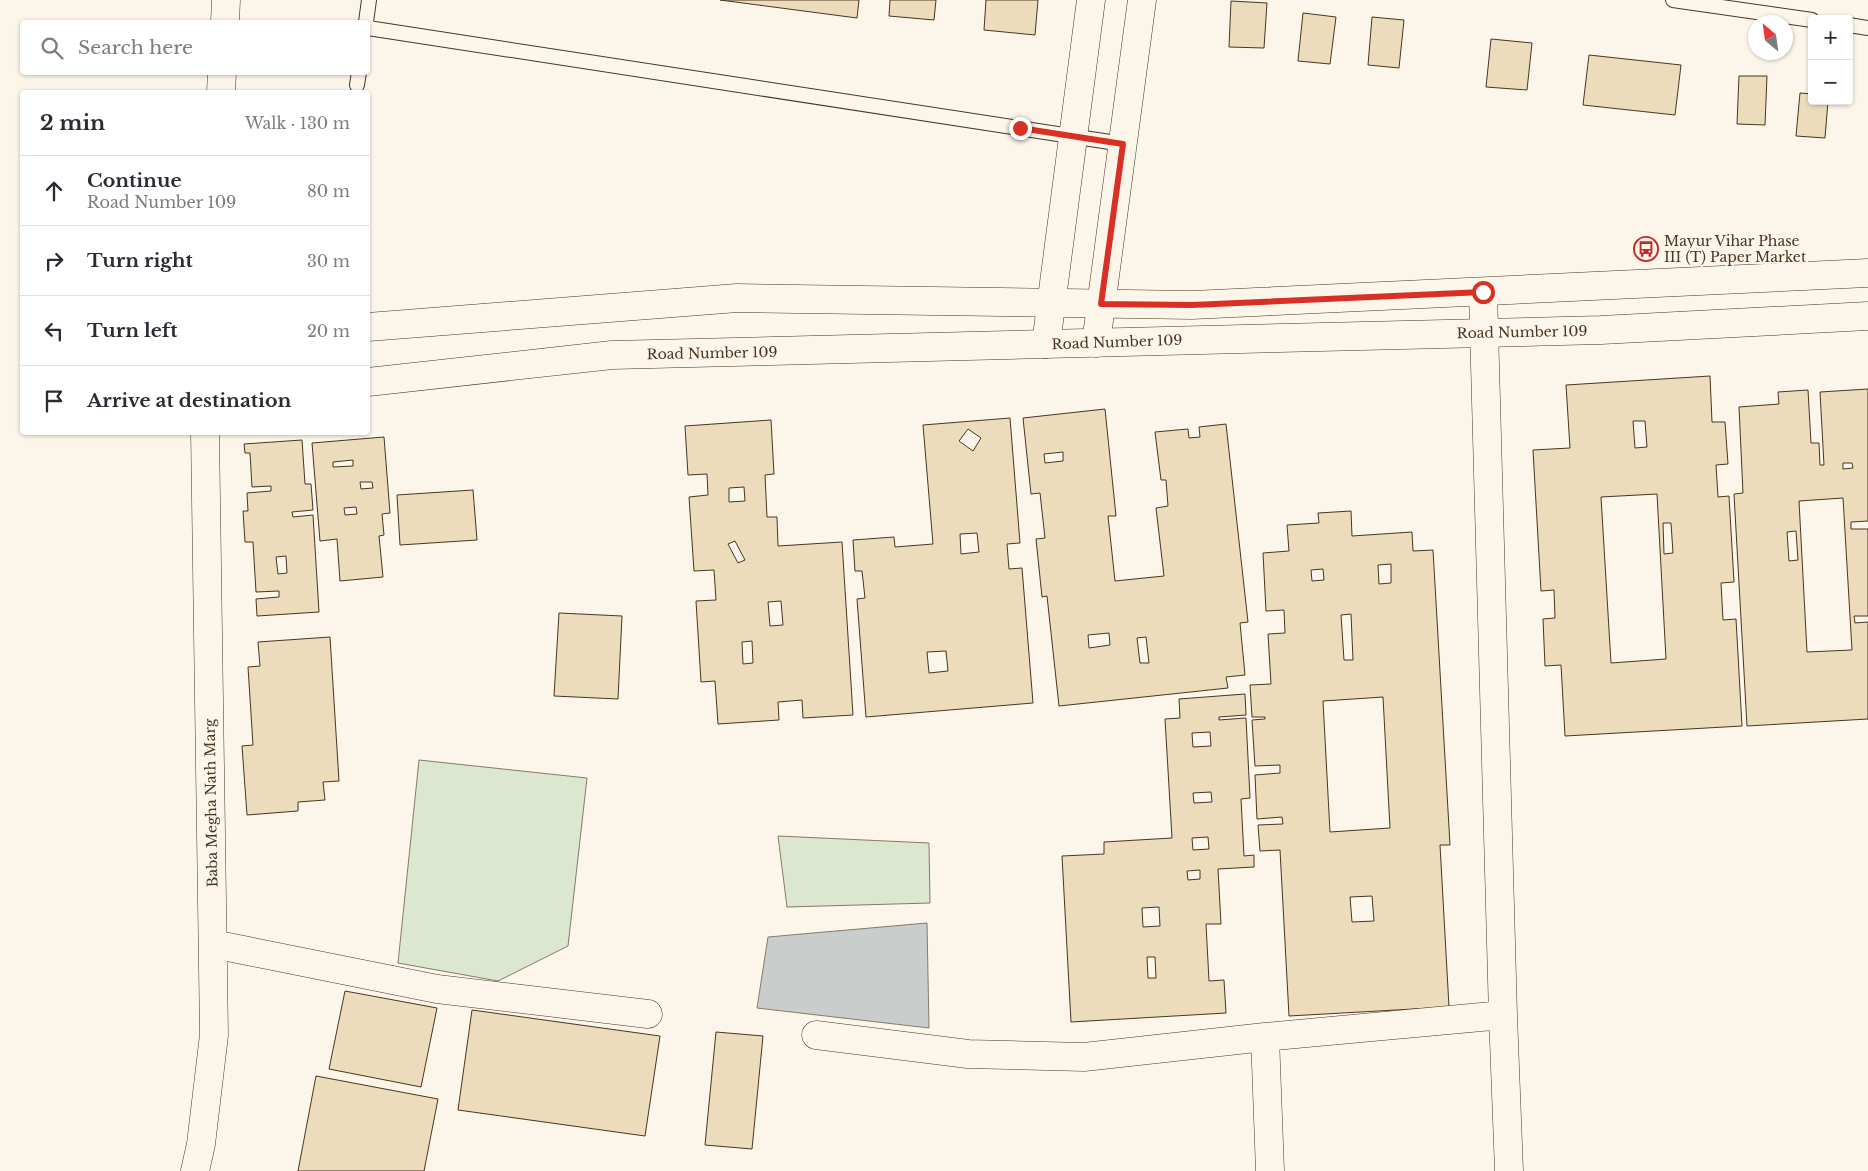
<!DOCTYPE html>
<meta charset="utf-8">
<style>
body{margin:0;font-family:"Libre Baskerville",serif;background:#f7f7f7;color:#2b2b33}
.controls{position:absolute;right:15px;top:15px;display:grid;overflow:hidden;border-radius:5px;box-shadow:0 1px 4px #0004}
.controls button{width:45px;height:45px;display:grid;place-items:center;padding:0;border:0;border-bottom:1px solid #e1e1e2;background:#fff;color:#2b2b33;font:25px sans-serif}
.compass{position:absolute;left:1748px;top:15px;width:45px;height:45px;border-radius:50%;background:#fff;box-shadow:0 1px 4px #0004;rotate:331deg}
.stop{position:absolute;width:15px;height:15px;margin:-11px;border:4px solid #d93025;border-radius:50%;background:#fff}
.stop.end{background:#d93025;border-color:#fff;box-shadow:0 1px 5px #0008}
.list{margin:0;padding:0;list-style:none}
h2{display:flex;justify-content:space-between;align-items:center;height:65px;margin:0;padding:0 20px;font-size:21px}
h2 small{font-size:16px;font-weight:400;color:#7c7c81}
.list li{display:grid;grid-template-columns:32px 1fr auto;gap:15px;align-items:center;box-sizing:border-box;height:70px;padding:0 20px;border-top:1px solid #e1e1e2}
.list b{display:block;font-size:19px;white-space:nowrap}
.list p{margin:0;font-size:16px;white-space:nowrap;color:#7c7c81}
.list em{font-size:16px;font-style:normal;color:#7c7c81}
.icon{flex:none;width:28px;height:28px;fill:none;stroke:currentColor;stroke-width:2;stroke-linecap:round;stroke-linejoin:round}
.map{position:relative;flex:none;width:1868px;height:1171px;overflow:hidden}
.search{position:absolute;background:#fff;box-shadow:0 1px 4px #0004;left:20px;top:20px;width:350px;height:55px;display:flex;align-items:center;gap:12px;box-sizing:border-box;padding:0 18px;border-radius:5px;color:#7c7c81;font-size:19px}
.panel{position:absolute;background:#fff;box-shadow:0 1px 4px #0004;left:20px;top:90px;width:350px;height:345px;border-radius:5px}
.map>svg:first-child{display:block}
</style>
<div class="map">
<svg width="1868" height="1171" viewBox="0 0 1868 1171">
<rect width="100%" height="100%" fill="#fbf6e9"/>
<path fill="#dce7d0" stroke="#887966" d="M419,760L587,778L568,946L498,981L398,963Z
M778,836L929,843L930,903L787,907Z"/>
<path fill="#c9cecd" stroke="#887966" d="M927,923L929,1028L757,1008L768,937Z"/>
<path fill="#ecdcbc" stroke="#4a3520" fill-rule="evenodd" d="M720,0H859L857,18Z
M890,0H936L934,20L889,16Z
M986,0H1038L1035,35L984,30Z
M1231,1L1267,3L1264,48L1229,47Z
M1303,13L1336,17L1330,64L1298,61Z
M1372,17L1404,20L1399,68L1368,65Z
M1491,39L1532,43L1527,90L1486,87Z
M1589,55L1681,65L1675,115L1583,105Z
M1739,76H1767L1765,125L1737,124Z
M1800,93L1812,94V101H1828L1825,138L1796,136Z
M1710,376L1712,422H1725L1728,464L1716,465L1718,497L1729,496L1734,582L1721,583L1723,620L1736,619L1742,726L1565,736L1561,665L1545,666L1543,619L1555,618L1554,590L1541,591L1533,450L1570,448L1566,385ZM1633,421H1645L1647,447L1635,448ZM1657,494L1666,659L1611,663L1601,497ZM1663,523H1671L1673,553L1664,554Z
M1868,389V521L1851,522V529H1868V616H1854L1855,623L1868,622V719L1747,726L1734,494L1743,493L1739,407L1779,404L1778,392L1808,390L1811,443H1819L1820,465H1824L1820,392ZM1843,463H1852L1853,468L1843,469ZM1843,498L1852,650L1807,652L1799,501ZM1796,531L1798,560L1789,561L1787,532Z
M1105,409L1116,516H1108L1115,581L1164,576L1156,508L1168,506L1166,480H1161L1155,432L1188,429L1189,438L1200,437L1199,427L1226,424L1248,622L1240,623L1245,675L1226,677L1228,688L1059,706L1047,596L1042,597L1036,539L1045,538L1040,493L1031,494L1023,418ZM1063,452V461L1045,463L1044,454ZM1109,633L1110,645L1089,648L1088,635ZM1146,637L1149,663H1140L1137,638Z
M1010,418L1020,543L1007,544L1009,569L1022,568L1033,703L866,717L857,599L865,598L862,571H855L853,540L894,537L895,547L933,544L923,425ZM968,429L981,438L973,451L959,441ZM977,533L979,552L961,554L960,534ZM946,651L948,671L929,673L927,652Z
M771,420L774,474L765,475L767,517H777L778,546L842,542L853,715L803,718L802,700L778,702L779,720L718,724L715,681L701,682L696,601L716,600L714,570L694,571L689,497L708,495L707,474L688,475L685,426ZM744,487L745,501L729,502V488ZM735,541L745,560L738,563L728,544ZM781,601L783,625L770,626L768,602ZM752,641L753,663L743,664L742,642Z
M384,437L390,513L382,514L384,535L379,536L383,577L340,581L337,539L320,541L312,443ZM353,460V466L333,467V462ZM360,482H372L373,488L361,489ZM356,507L357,514L345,515L344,508Z
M302,440L305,484H311L313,510L292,512L293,517L313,515L319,612L257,616L256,599L279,597V591L256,592L253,542H245L243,511H248L247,493L271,491V486L252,487L250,453H245L244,444Z
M473,490L477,540L400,545L397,495Z
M1351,511L1352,536L1412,532L1413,551L1433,550L1450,845H1440L1449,1007L1289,1016L1280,850L1260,851L1258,825L1283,824L1282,817L1257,819L1255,775L1280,773V765L1255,766L1252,720L1265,719V717H1252L1250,685L1271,684L1268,634L1285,633L1284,610L1266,611L1263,553L1289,551L1287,525L1319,523L1318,513ZM1391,564V583L1379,584L1378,565ZM1351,614L1353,660H1344L1341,615ZM1383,697L1390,828L1330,832L1323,701ZM1372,896L1374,921L1352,922L1350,897Z
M286,556L287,573L278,574L276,557Z
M1323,569L1324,580L1312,581L1311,570Z
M559,613L622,616L618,699L554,696Z
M330,637L339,781L323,782L325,800L298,802V811L247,815L242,746L253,745L248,667L260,666L258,642Z
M1245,694L1246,715L1219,717V720L1246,718L1250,798L1241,799L1244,856L1254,855V867L1218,869L1221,924H1206L1209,981L1224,980L1226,1013L1071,1022L1062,856L1104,854V842L1172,838L1165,719L1180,718L1179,699ZM1210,732L1211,746L1193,747L1192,733ZM1211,792L1212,802L1194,803L1193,793ZM1208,837L1209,849L1193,850L1192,838ZM1200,870V879L1188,880L1187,871ZM1159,907L1160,926L1143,927L1142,908ZM1147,957H1155L1156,978H1148Z
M345,991L437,1008L421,1087L329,1069Z
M472,1010L660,1036L645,1136L458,1110Z
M716,1032L763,1036L752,1149L705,1145Z
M316,1076L438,1099L424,1171H298Z"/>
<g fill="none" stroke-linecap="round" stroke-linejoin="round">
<defs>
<path id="service" d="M1673,0L1812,20
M366,22L369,0
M1849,25L1868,28
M368,28L1123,144
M357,85L359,72"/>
<path id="minor" d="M225,22L226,0
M221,92L222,72
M1483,292L1503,1015L1509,1171
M1096,343L1142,0
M1046,344L1091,0
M213,944L437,989L648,1014
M816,1035L968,1054L1084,1057L1265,1037L1503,1015
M1265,1037L1270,1171
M195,1171L201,1144L214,1035L205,432"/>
<path id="tertiary" d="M368,327L737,298L1192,305L1868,273
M368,382L612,355L1601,330L1868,316"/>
</defs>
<use href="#service" stroke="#4a3520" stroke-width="16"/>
<use href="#minor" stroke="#4a3520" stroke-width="29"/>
<use href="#tertiary" stroke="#4a3520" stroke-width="29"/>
<use href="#service" stroke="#fbf6e9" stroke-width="14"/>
<use href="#minor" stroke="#fbf6e9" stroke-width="28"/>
<use href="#tertiary" stroke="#fbf6e9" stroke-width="28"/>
</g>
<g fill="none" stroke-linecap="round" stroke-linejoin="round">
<path stroke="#d93025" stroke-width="6" d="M1020,128L1123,144L1101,304L1192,305L1483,292"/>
</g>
<defs>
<symbol id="bus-ring" viewBox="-11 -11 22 22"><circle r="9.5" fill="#fbf6e9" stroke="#c62828" stroke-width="1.5"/><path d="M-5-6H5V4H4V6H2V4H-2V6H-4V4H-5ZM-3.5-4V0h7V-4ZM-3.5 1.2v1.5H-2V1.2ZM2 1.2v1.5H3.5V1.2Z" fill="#c62828"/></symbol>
</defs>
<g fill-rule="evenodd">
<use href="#bus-ring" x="1632" y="235" width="28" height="28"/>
</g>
<g text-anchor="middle" stroke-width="4" stroke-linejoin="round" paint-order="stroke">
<g font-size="14" fill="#4a3520" stroke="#fbf6e9" text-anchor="start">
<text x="1664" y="246">Mayur Vihar Phase<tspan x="1664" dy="16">III (T) Paper Market</tspan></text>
</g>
<g font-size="14" fill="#4a3520" stroke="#fbf6e9">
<text transform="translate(1522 332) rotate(-1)" y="5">Road Number 109</text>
<text transform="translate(1117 342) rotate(-2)" y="5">Road Number 109</text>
<text transform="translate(712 353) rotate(-1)" y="5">Road Number 109</text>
<text transform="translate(211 803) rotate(-91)" y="5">Baba Megha Nath Marg</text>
</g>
</g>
</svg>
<div class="controls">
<button>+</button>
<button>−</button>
</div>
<svg class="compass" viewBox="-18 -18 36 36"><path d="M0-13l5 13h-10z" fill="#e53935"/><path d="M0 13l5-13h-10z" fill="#7c7c81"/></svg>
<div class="stop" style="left:1483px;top:292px"></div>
<div class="stop end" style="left:1020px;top:128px"></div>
<div class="search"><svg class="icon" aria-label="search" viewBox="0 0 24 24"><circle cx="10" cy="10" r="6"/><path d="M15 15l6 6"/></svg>Search here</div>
<section class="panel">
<h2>2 min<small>Walk · 130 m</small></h2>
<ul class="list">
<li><svg class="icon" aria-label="ahead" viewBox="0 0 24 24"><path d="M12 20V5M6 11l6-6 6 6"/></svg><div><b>Continue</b><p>Road Number 109</p></div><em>80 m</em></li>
<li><svg class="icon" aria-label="right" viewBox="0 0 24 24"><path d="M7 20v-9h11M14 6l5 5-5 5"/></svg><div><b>Turn right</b></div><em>30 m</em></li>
<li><svg class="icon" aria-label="left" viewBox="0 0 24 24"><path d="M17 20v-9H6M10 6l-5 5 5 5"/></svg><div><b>Turn left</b></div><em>20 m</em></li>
<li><svg class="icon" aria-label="arrive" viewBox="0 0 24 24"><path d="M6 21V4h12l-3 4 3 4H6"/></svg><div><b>Arrive at destination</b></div></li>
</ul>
</section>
</div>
